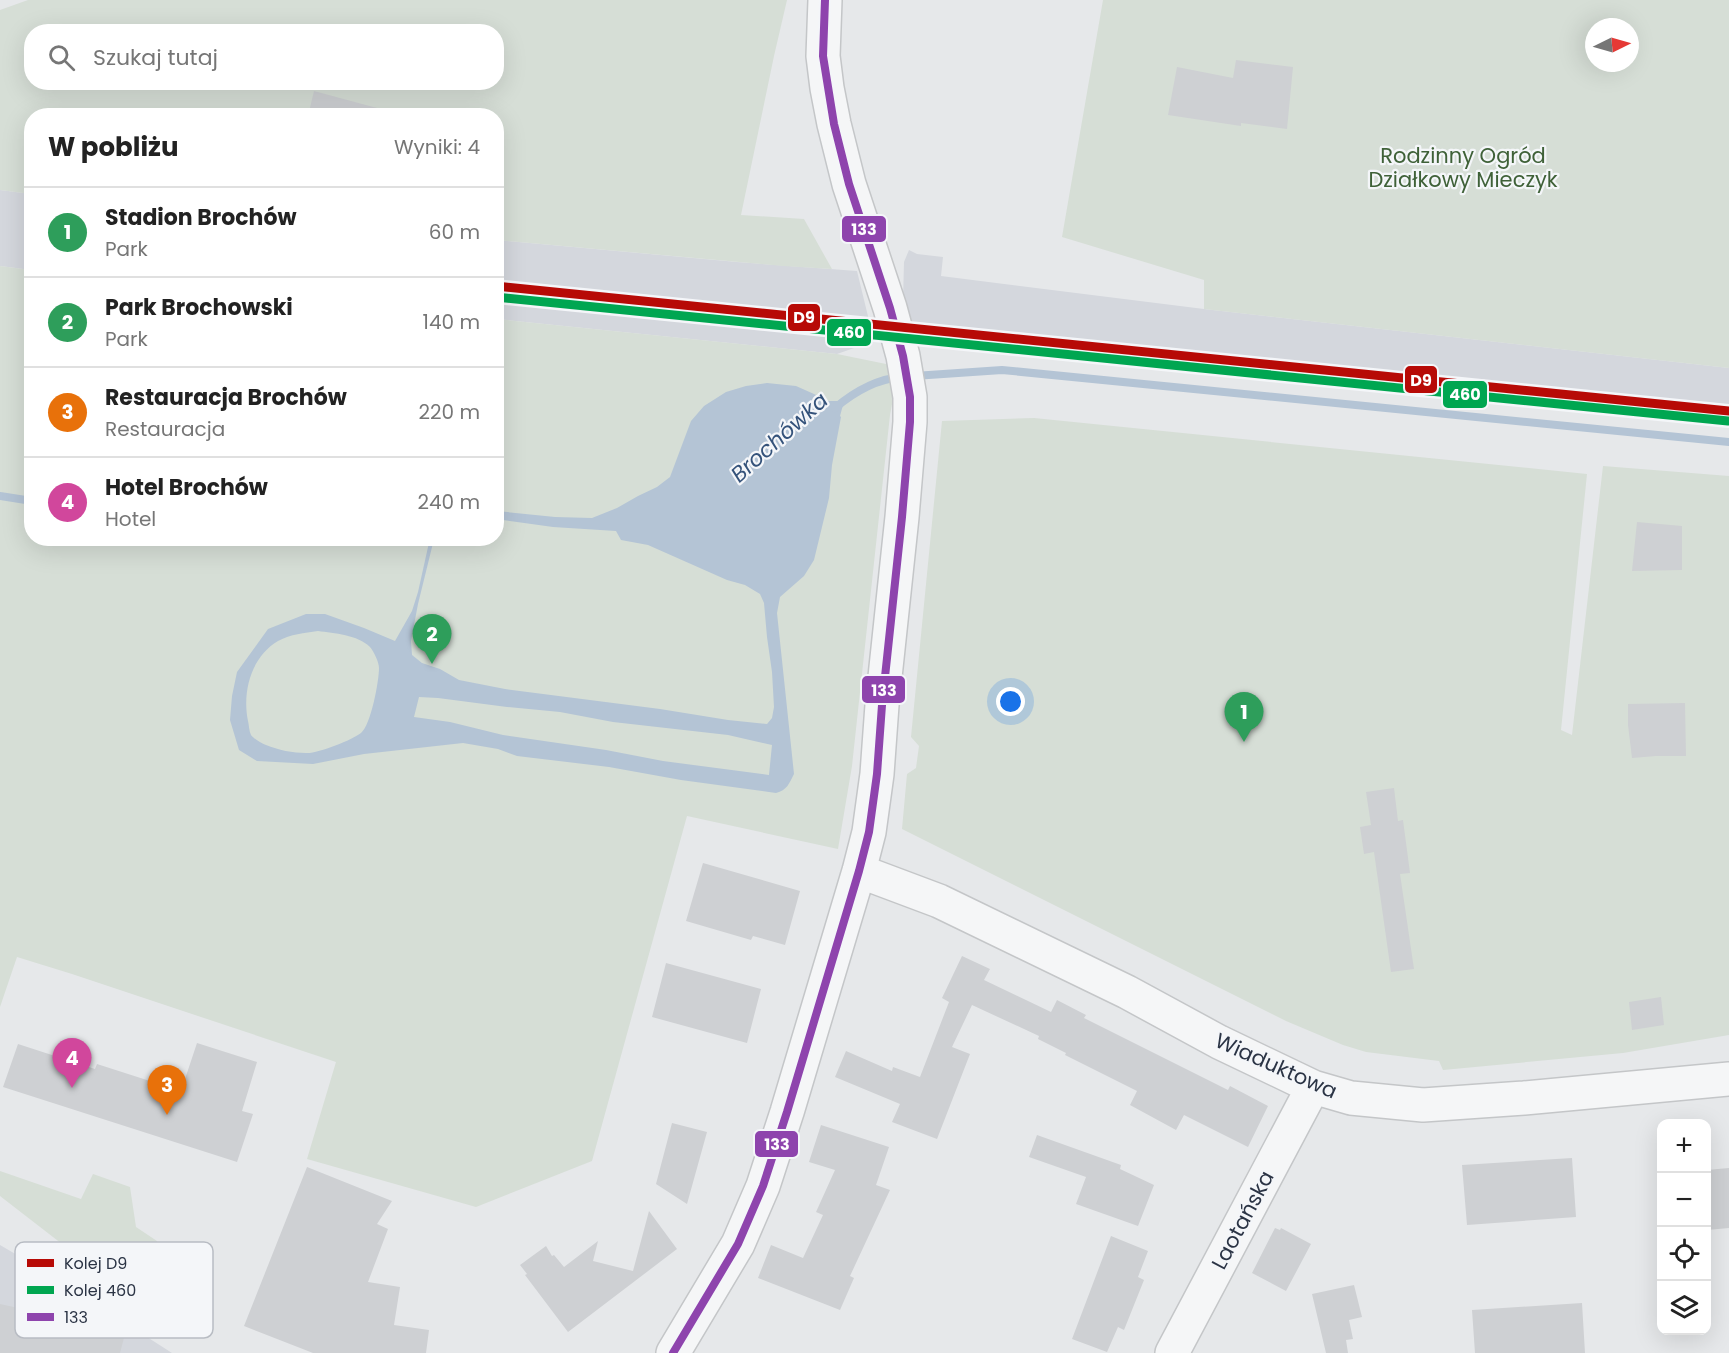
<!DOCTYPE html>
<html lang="pl">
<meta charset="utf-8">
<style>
body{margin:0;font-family:Poppins,sans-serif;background:#f6f6f6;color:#222}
.controls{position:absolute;right:18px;bottom:18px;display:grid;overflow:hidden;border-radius:12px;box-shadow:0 6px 24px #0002}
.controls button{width:54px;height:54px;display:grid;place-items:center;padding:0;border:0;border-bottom:2px solid #e0e0e0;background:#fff;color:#222;font:30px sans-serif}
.compass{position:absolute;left:1585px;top:18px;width:54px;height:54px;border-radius:50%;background:#fff;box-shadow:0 6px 24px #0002;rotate:85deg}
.you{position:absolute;left:1011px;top:702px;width:21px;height:21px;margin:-15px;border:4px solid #fff;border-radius:50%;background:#1a73e8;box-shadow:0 0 0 9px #1a73e833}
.badge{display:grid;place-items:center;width:39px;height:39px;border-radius:50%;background:#ea580c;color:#fff;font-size:20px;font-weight:700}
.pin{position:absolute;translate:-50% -50px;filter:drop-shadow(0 2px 3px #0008)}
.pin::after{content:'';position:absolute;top:32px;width:21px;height:18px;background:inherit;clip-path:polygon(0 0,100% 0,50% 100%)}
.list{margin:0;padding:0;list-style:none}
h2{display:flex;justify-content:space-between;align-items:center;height:78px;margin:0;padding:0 24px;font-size:26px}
h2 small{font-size:20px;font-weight:400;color:#767676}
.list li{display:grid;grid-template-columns:39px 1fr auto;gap:18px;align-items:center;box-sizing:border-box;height:90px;padding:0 24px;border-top:2px solid #e0e0e0}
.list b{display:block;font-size:22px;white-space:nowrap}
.list p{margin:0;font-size:20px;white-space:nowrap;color:#767676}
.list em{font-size:20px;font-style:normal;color:#767676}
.icon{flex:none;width:33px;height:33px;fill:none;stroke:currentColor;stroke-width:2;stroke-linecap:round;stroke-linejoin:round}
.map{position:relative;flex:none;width:1729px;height:1353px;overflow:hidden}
.search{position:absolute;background:#fff;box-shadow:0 6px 24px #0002;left:24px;top:24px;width:480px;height:66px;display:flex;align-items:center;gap:15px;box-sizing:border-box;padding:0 21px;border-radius:24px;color:#767676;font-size:22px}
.panel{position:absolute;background:#fff;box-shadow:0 6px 24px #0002;left:24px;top:108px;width:480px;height:438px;border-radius:24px}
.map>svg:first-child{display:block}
</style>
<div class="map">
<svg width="1729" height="1353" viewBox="0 0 1729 1353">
<rect width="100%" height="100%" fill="#e6e8ea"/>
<path fill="#d4d7dd" d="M0,190L31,194V270L0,266Z
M496,240L737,262L857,271L874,341L837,354L497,319Z
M909,250L917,254L943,257L941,276L1204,309L1729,368V425L916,342L903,301L904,262Z
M0,1245L41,1269L172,1353H0Z"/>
<path fill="#d6ded6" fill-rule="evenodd" d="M28,0H787L774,56L741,215L804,219L832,269L783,266L497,240L496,116H32L31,194L0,190V10ZM32,32H496V82H32Z
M1103,0H1729V368L1204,309V280L1062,237ZM1594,27H1630V63H1594Z
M0,266L31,270L32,538H496L497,319L837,354L891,365L895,388L890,415L852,766L838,849L687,816L592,1161L476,1207L307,1159L336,1062L72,974L17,957L0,1007Z
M1034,418L1587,474L1561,730L1572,735L1603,466L1729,476V1035L1623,1053L1443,1070L1439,1061L1366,1052L1343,1045L1286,1021L902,829L907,774L916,768L919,746L911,737L942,421Z
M0,1171L81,1199L93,1174L130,1187L136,1227L157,1241L163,1281L145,1300L84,1261L0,1196Z"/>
<path fill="#b4c4d5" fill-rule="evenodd" d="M767,383L796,386L823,398L826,401H838L842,398L846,403L843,405L840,416L841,417L832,465L829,498L814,560L804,576L780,597L777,613L794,774C789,784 787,790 776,793L681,780L609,767L517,756L498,749L463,743L364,754L313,764L257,761L239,750L230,720L232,696L237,672L268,629L306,614H325L364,628L395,641L412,611L418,592L430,538L434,539L418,604L411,641L412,655L422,663L440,669L459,680L505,689L660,709L728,720L767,724L772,718L774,707L772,672L767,637L764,603L760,594L745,585L727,580L648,545L621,540L616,531L553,527L496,519L497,511L555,517L592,518L617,508L638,496L657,487L670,477L691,421L704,406L726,392L746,386ZM318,631C334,633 358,635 370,647C374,652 379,662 379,668C379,681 371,725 361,733C352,740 317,754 306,753C293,753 278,750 266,745C261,743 254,739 251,735C249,731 249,725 248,721C242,692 251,657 278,641C291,634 304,633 318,631ZM419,697L438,698L507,707L560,712L613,722L728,735L772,745L769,775L663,761L606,750L503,735L450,722L414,717Z"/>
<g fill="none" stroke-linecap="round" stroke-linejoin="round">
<path stroke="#b4c4d5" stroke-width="8" d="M914,376L1002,370L1729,442
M835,408C854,392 878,379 901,377
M0,496L32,501"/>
</g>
<path fill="#ced0d3" d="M1236,60L1293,67L1287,129L1241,123V126L1168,115L1177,67L1233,78Z
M314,91L377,108L376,116H308Z
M1637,522L1682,526V570L1632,571Z
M1685,703L1686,756H1656L1632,758L1628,725V704Z
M1394,788L1398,821L1403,820L1410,873L1400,874L1414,969L1391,972L1374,852L1364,854L1360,827L1371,825L1366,792Z
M703,863L800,891L785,945L753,936L751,940L686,921Z
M962,956L990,969L984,980L1051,1012L1057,1000L1086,1015L1084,1018L1228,1090L1230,1086L1268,1106L1248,1147L1184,1115L1176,1130L1130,1105L1137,1091L1065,1055L1066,1053L1038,1039L1039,1036L972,1005L952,1047L970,1054L937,1139L892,1122L900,1104L835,1077L846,1051L892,1071L893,1067L920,1077L949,1002L942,998Z
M666,963L761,989L747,1043L652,1017Z
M1661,997L1664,1025L1632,1030L1629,1002Z
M197,1043L257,1062L242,1111L253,1114L237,1162L3,1087L18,1044L95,1069L97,1064L181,1091Z
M672,1123L707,1132L687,1204L656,1184Z
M821,1125L889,1147L876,1185L890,1190L850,1276L854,1278L840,1310L758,1278L771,1245L803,1258L823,1215L816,1212L835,1170L809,1162Z
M1037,1135L1121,1165L1120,1169L1154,1185L1138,1226L1076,1204L1086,1177L1029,1157Z
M1572,1158L1576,1217L1467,1225L1462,1165Z
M307,1167L392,1201L377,1224L388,1229L368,1282L400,1287L394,1325L429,1330L426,1353H313L244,1326Z
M1729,1168V1228L1707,1230V1170Z
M649,1211L677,1249L568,1332L525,1275L527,1274L520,1265L546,1246L552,1256L554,1255L564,1267L598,1241L593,1261L633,1271Z
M1275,1228L1280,1230L1281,1228L1311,1244L1286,1291L1252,1273Z
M1111,1236L1148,1251L1138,1277L1144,1280L1124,1330L1118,1327L1107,1352L1072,1339Z
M1354,1285L1362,1317L1349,1320L1353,1339L1346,1340L1348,1353H1326L1312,1294Z
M28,1287L61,1295L57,1318L125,1334L120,1353H0V1304L23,1309Z
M1582,1303L1585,1353H1475L1472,1310Z"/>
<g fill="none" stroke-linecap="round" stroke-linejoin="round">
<defs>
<path id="minor" d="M859,871L939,901L1127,992L1219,1042L1313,1087L1351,1098L1423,1105L1524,1098L1729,1079
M673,1353L738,1244L763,1186L787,1112L859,871L869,832L877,774L882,705L902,517L910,422V397L903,356L890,308L849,184L834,124L827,88L823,56L825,0
M1172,1353L1313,1087"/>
</defs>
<use href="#minor" stroke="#c4c6c8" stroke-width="36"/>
<use href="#minor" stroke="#f5f6f7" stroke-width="33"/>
<defs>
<path id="bus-1" d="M673,1353L738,1244L763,1186L787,1112L859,871L869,832L877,774L882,705L902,517L910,422V397L903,356L890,308L849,184L834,124L823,56L825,0"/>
</defs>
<use href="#bus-1" stroke="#f4f6f9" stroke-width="12"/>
<use href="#bus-1" stroke="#8e44ad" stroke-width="8"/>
<defs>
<path id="rail-1" d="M496,286L1729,411"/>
<path id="rail-2" d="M496,297L1728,421"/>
</defs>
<use href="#rail-1" stroke="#f4f6f9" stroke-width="14"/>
<use href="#rail-2" stroke="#f4f6f9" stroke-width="14"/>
<use href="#rail-1" stroke="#b70a06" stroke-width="9"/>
<use href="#rail-2" stroke="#00a651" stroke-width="9"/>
</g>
<g text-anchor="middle" stroke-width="4.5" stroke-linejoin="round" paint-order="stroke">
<g font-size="21" fill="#3f6138" stroke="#f4f6f9">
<text x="1463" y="163">Rodzinny Ogród<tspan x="1463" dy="24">Działkowy Mieczyk</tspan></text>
</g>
<g font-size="21" fill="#2b3445" stroke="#f4f6f9">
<text transform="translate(1276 1066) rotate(24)" y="7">Wiaduktowa</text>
<text transform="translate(1243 1220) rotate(-62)" y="7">Laotańska</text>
</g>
<g font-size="22" font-style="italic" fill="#34527a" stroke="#f4f6f9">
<text transform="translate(779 437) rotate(-42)" y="8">Brochówka</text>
</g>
</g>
<rect x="15" y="1242" width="198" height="96" rx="9" fill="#f4f6f9" stroke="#b8bcc3" stroke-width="1.5"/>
<rect x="27" y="1259" width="27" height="8" fill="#b70a06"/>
<rect x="27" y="1286" width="27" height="8" fill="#00a651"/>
<rect x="27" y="1313" width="27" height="8" fill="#8e44ad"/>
<g font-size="16" fill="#2b3445">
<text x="64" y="1269">Kolej D9</text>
<text x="64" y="1296">Kolej 460</text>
<text x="64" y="1323">133</text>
</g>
<g stroke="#f4f6f9" stroke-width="2">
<rect x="841" y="215" width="46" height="28" rx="6" fill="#8e44ad"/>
<rect x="787" y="303" width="34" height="29" rx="6" fill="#b70a06"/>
<rect x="826" y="318" width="46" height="29" rx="6" fill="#00a651"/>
<rect x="1404" y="365" width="34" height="29" rx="6" fill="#b70a06"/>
<rect x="1442" y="380" width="46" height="29" rx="6" fill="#00a651"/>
<rect x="861" y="675" width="45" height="29" rx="6" fill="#8e44ad"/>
<rect x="754" y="1130" width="45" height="28" rx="6" fill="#8e44ad"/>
</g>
<g font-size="16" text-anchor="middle" font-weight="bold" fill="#fff">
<text x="864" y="235">133</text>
<text x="804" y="323">D9</text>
<text x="849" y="338">460</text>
<text x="1421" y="386">D9</text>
<text x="1465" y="400">460</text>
<text x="884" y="696">133</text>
<text x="777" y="1150">133</text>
</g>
</svg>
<div class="controls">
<button>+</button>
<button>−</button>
<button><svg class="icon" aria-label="locate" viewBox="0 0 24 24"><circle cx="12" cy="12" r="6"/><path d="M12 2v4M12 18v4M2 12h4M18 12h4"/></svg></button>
<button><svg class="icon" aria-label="layers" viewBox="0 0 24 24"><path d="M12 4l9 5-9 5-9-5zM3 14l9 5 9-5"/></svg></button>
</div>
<svg class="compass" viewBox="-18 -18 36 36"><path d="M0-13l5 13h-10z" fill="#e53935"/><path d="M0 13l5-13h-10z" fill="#767676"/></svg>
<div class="you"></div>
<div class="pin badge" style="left:1244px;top:742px;background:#2e9e5b">1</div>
<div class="pin badge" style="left:432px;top:664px;background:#2e9e5b">2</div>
<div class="pin badge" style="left:167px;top:1115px;background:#e8710a">3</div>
<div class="pin badge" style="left:72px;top:1088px;background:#d1479c">4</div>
<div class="search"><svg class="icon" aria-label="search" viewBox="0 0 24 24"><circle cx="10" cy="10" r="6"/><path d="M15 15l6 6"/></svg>Szukaj tutaj</div>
<section class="panel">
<h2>W pobliżu<small>Wyniki: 4</small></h2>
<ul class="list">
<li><span class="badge" style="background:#2e9e5b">1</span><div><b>Stadion Brochów</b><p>Park</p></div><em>60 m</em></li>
<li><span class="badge" style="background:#2e9e5b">2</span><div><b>Park Brochowski</b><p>Park</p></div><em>140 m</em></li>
<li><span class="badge" style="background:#e8710a">3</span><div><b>Restauracja Brochów</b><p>Restauracja</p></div><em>220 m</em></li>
<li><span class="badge" style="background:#d1479c">4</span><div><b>Hotel Brochów</b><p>Hotel</p></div><em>240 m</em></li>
</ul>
</section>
</div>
